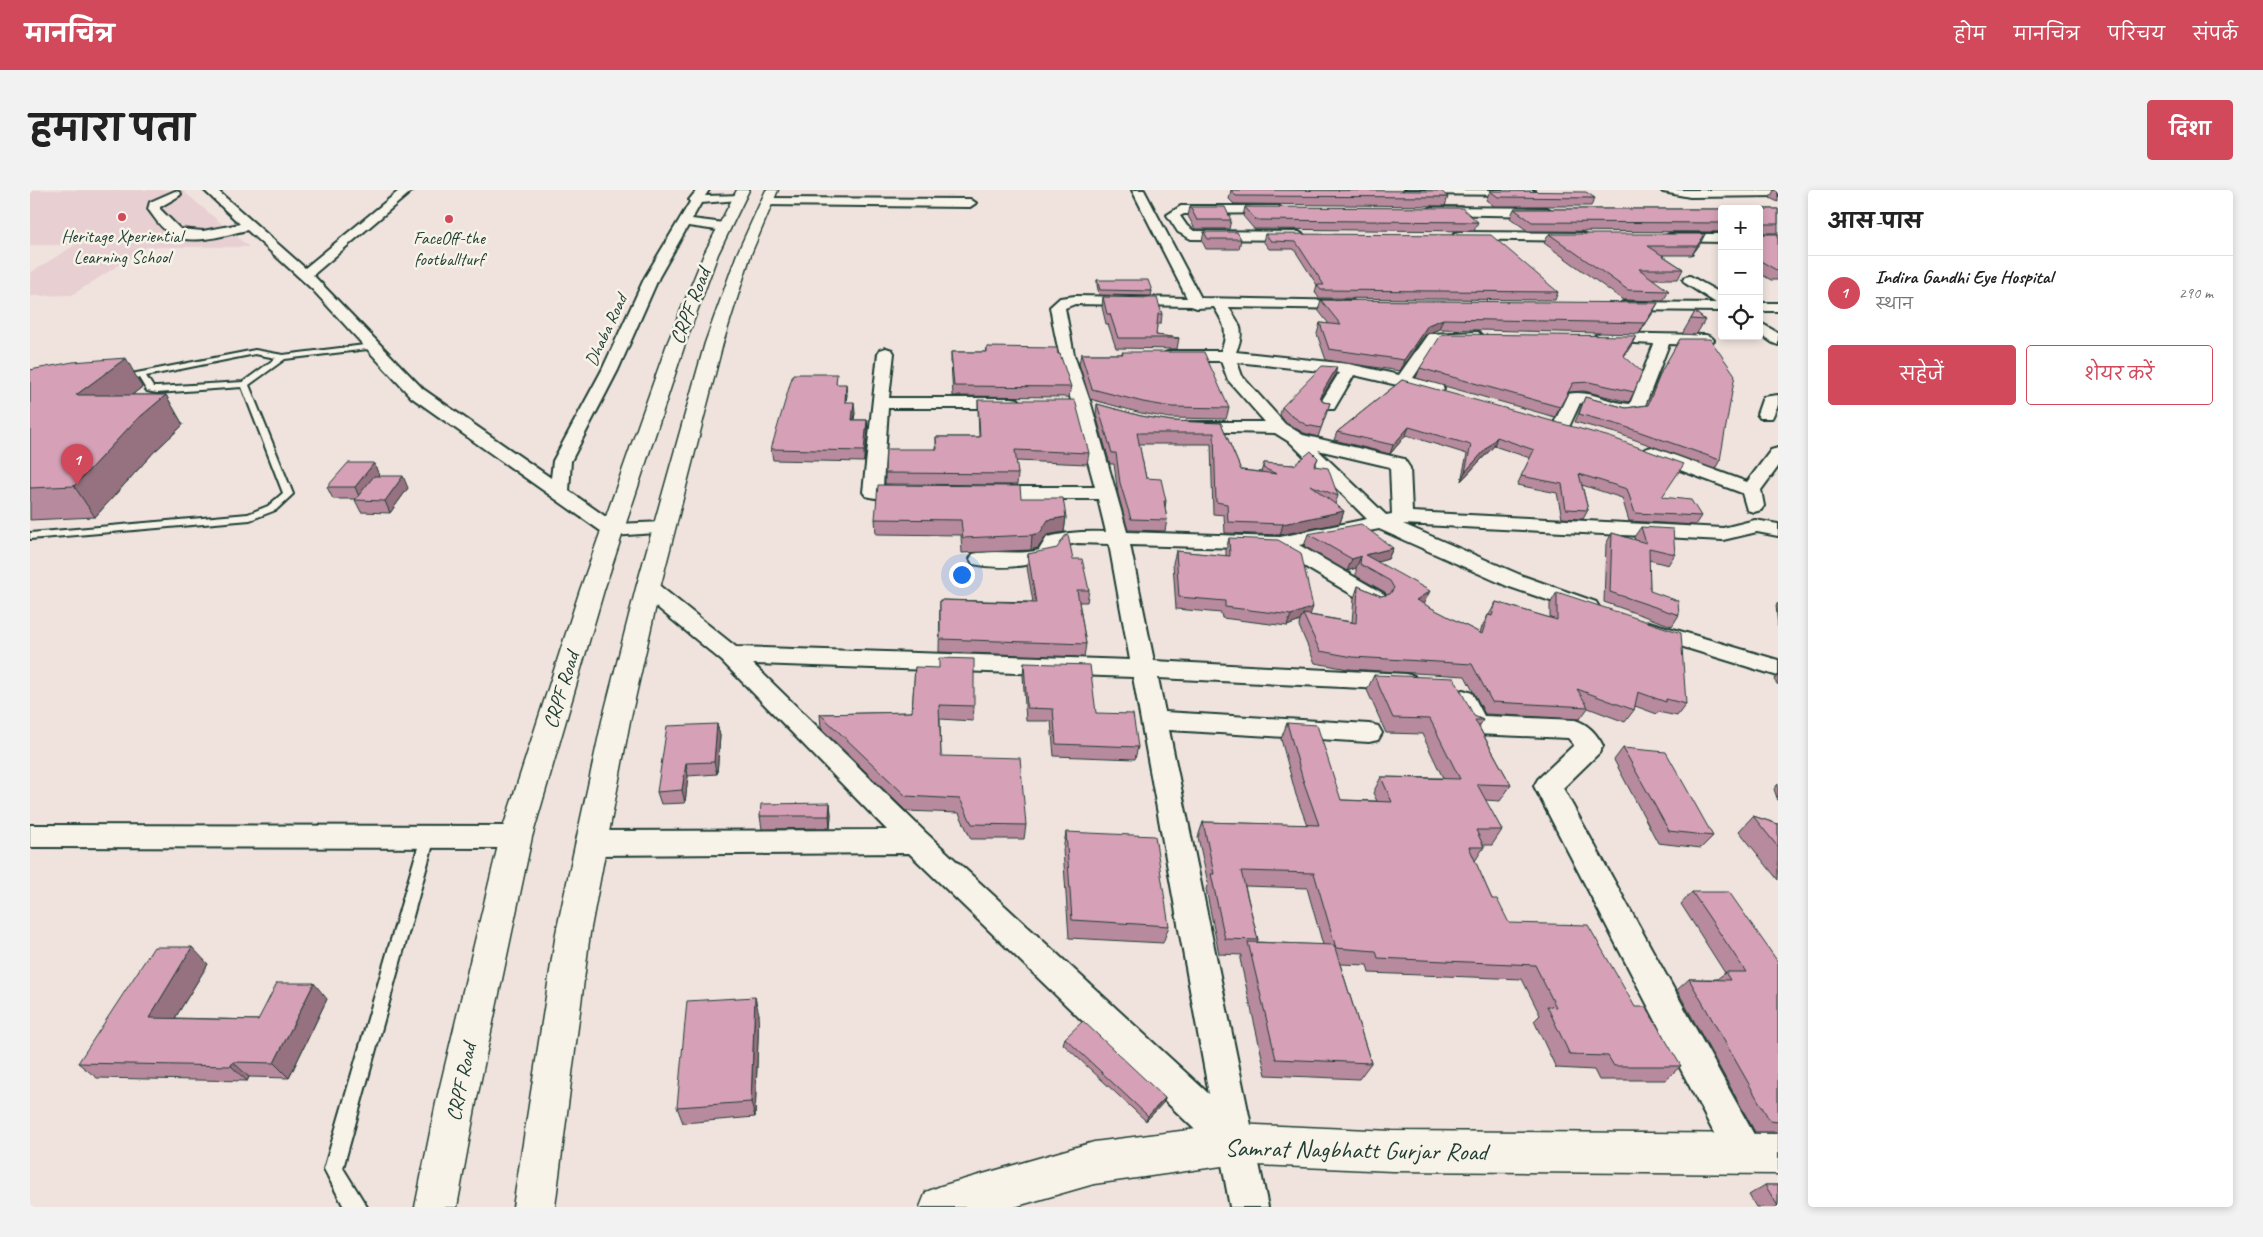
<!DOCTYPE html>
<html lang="hi">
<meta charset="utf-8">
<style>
body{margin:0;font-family:Caveat,"Playpen Sans Deva",sans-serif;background:#f2f2f2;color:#222}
.controls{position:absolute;right:15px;top:15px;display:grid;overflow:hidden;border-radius:5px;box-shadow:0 2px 8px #0003}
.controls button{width:45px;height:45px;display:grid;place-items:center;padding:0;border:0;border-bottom:1px solid #e0e0e0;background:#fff;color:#222;font:25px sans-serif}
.you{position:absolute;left:931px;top:384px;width:18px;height:18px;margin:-12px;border:4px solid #fff;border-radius:50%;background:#1a73e8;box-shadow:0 0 0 8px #1a73e833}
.badge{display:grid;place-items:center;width:32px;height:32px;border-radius:50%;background:#d1495b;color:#fff;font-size:16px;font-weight:700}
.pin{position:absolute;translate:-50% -41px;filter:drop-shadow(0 1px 2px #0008)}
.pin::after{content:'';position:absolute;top:26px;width:18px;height:15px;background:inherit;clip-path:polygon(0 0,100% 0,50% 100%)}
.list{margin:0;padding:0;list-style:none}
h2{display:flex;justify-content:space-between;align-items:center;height:65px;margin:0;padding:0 20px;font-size:21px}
h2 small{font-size:16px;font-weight:400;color:#767676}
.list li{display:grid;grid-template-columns:32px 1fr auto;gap:15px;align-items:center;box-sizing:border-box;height:75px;padding:0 20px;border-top:1px solid #e0e0e0}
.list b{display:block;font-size:19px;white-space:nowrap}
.list p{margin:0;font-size:16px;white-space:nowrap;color:#767676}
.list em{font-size:16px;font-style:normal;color:#767676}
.actions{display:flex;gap:10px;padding:15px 20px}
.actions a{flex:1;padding:11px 0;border:1px solid #d1495b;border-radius:5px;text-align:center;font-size:18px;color:#d1495b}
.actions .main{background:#d1495b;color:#fff}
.icon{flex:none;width:28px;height:28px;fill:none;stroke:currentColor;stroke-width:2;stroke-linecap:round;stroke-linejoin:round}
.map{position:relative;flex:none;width:1748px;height:1017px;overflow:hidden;border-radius:5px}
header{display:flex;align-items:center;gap:30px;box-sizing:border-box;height:70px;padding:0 25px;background:#d1495b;color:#fff}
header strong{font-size:24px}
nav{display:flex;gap:28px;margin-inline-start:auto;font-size:18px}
.intro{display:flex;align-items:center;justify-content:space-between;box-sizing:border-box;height:120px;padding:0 30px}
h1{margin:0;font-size:35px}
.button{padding:12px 22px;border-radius:5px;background:#d1495b;color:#fff;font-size:18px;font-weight:700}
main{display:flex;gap:30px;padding:0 30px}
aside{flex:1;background:#fff;border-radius:5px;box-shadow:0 2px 8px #0003}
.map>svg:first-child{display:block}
</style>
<header>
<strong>मानचित्र</strong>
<nav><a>होम</a><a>मानचित्र</a><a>परिचय</a><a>संपर्क</a></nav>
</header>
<div class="intro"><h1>हमारा पता</h1><a class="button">दिशा</a></div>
<main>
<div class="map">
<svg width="1748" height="1017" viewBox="0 0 1748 1017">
<rect width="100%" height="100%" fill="#f0e3de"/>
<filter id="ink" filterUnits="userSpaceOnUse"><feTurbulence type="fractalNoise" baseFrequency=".02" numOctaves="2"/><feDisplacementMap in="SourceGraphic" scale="10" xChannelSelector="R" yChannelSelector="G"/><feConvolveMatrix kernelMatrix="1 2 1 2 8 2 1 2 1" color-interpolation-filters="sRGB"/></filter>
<g filter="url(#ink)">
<path fill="#e8cfd2" d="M0,0H152L219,57H117L42,105L0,106V83L45,55H0Z"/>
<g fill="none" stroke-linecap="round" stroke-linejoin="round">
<defs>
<path id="service" d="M343,154H346V158L255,169L219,195L263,304L246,320L220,330L0,349V343L218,324L238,316L253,303L212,197L127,203L117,201L109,188L89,191L85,189L86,187L225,160L253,165ZM225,164L246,168L213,192L127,197H123L116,186Z
M398,641L403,643L405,647L313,978L337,1017H314L294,979L391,647L393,643Z"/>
<path id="minor" d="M174,0H187L275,78L370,0H383L283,85L393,199L521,288L523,271L572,180L615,87L660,12L659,10L667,0H679L675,6L713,5L715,7L709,10L671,13L662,29L694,33L700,37L694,41L658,36L629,87L588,180L541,271L539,301L586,334L634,332L641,334L644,338L641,342L582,346L575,344L381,207L282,99L217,40C195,45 160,57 139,43C130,37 124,27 118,19L120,12L145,1L149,2L151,4L149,6L130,17V19L150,39L173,41L210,34Z
M1102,0H1114L1171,108L1323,111L1330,115L1323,119L1198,117C1211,135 1215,141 1206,162L1319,174L1369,185L1398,144L1448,142L1451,145L1448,148L1443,150L1408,151L1383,188L1412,195L1414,199L1412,203L1406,204L1324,185L1304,219H1292L1289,215L1309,183L1207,172L1212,186L1255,234L1273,245L1374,269L1380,278L1382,322L1693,338L1725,330L1748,334V346L1727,342L1693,350L1373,334L1493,386L1566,412L1569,417L1566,422L1558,424L1477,396L1349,339L1269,355L1354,404L1357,409L1354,414L1346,416L1338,414L1245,359L1100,355L1124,471L1375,484L1384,486L1387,492L1384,498L1375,500L1128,488L1135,522L1339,534L1348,536L1352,543L1348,550L1339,552L1139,540L1238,1017H1200L1190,964L879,663L561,665L551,661L547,653L551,645L561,641L857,640L692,471L610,403L607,398L610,393L618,391L626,393L706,457L1100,470L1079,354L1047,353L1032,356L1025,368C999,376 971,380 943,374L940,369L943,364C965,359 988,366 1009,360L1017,347C1037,342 1056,341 1076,342L1068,309H958L951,307L948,303L951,299L958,297H1065C1049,237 1030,178 1020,117L1030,108L1045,106L1157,108ZM1045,114L1161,116L1167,118L1184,117C1194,133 1199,142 1191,161H1141L1135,163L1133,166L1135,169L1141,171H1191L1198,190L1235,232H1160L1154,233L1151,237L1154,241L1245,243L1261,253L1337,329L1250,347L1097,342L1061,214L1044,165L1035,118ZM1288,260L1360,277L1362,324L1356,325ZM723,474L1103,487L1179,904L896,643Z
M1374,0H1504L1492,5L1379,4L1375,3Z
M1631,0H1748V6L1660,7L1633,2Z
M737,8L940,9L946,13L940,17L733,15L731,12L733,9Z
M1151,16H1248L1254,20L1252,23L1154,24L1150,26L1157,36L1164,41L1269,42L1275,46L1269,50L1161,49L1148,42L1137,25Z
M1402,17L1517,18L1523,22L1517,26L1398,24L1396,21Z
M1429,42L1552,43L1558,47L1552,51L1425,49L1423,46L1425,43Z
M1639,44H1692V52L1634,51L1633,48Z
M1660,86L1692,104V121L1593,120L1586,116L1593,112L1686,113L1655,93L1653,90L1655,87Z
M1729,113H1748V121H1729Z
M1729,132L1748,143V155L1743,153L1729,143Z
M1571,143L1676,145L1681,147L1684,150L1681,153L1676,155L1639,154L1613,221L1592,224L1550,213L1538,239H1526L1523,235L1538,204C1560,199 1578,213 1600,214L1624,154L1566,151L1563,148L1566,145Z
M856,158L862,160L864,163L859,208H982L988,209L991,213L988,217L982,218H858L853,296L888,299L891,303L888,307C873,311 851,310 836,306L833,302L848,163L850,160Z
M1748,205V215L1742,228H1730L1727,224L1733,207Z
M1622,257L1717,292L1741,260L1748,258V277L1731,300L1734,316L1731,320L1724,322L1717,320L1712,303L1615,267L1613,263L1615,259Z
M1619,432L1748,470V486L1611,444L1607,439L1611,434Z
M1433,500L1442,503L1454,526L1545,530C1558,534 1567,544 1573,556L1569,563L1533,598L1727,950L1733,963L1727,976L1714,982L1701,976L1504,596L1508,589L1544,555L1538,548L1446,544L1437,541L1420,509L1424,503Z
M0,635L486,636L496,639L500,647L496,655L486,658L0,657Z"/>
<path id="tertiary" d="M707,0H719L688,64L655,154L574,400L502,647L446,913L427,1017H385L406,913L470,647L550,400L637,154L674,64Z
M736,0H748L721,64L693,153L630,398L600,531L560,743L525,1017H483L526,743L572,531L606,398L675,153L707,64Z
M1206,934L1362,941L1748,944V984L1362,981L1206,974L1064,994L984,1017H890L896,1002L911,996L1064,952Z"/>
</defs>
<use href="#service" stroke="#1f3d34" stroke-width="4"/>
<use href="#minor" stroke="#1f3d34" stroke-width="4"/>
<use href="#tertiary" stroke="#1f3d34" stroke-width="3"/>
<use href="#service" fill="#f7f3e8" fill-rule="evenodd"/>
<use href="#minor" fill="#f7f3e8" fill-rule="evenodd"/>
<use href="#tertiary" fill="#f7f3e8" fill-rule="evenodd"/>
</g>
<path fill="#b88a9d" stroke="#1f3d34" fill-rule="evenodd" d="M1201,0L1418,7L1415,16L1204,14L1199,9Z
M1744,0H1748V12L1740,8Z
M1460,1L1565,8L1561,16H1464L1456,10Z
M1160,17L1201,30L1199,39H1165L1158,26Z
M1215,17L1448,32L1444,41L1224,39L1213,26Z
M1484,19H1692V42L1498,41L1480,28Z
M1729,19H1748V43H1733V44H1748V90H1741L1729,83Z
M1174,42L1211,49L1209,59H1176L1172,51Z
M1235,44L1528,102L1525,110L1289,108L1285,102L1287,95L1264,59H1239L1233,51Z
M1519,44L1670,54L1662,65H1632L1653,79L1648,89H1622L1639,101L1633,111L1593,110L1514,53Z
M1067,90L1122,101L1121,106L1069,105L1067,95Z
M1073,107L1132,124L1131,134H1127L1126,145L1149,148L1147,159L1086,158L1078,134H1076L1072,117Z
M1291,110L1622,124L1609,144L1409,139L1393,146L1370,181L1296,170L1287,144L1290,133L1299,134L1288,120Z
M1665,122L1675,130L1666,145L1652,144Z
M1606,146L1594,166L1604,202L1599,212L1554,201L1538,202L1525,227L1386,188L1390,178Z
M1650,149L1690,270L1685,279L1589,244L1545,232L1555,207L1596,218L1616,215L1628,188Z
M957,157L1028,164L1041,197L1039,207L923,206L921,172V162H956Z
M1092,162L1199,218L1196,229L1140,228L1111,223L1060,209L1049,174L1051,164H1092Z
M0,180L112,197L102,205H136L153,235L123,263L65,327L0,330Z
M1305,186L1291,208L1293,212L1300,213L1288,247L1274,243L1256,233L1250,225L1252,217Z
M1372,190L1632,307L1671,326L1665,335L1599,331L1592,308L1552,295L1558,320L1553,329L1532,328L1527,303L1487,295L1500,268L1464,256L1431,291L1437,264L1376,245L1360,264L1304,250L1307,242Z
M807,194L817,204L816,212L825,223L824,230H837L838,241L834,272L743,270L741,259Z
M948,210L1059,263L1057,274L986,271L988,284L987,295L855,294V283L906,259V247H949L948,220Z
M1067,214L1111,226L1142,231L1191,233L1211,280L1231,282L1234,273L1264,275L1288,268L1285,276L1308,306L1305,314L1314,321L1310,333L1250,345L1195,343L1194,325L1183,324L1181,254H1109L1116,288L1136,311L1135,318L1137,330L1135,341L1098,340L1088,304L1084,274H1080L1066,225Z
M344,273L349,285L348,286L378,298L360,323L331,322L325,310L326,309H303L297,297Z
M991,308L1036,327L1034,342L1017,345L1008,358L1001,360L932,363L931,345L846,344L845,329Z
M1611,337L1645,364L1638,375L1619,370L1620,401L1649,425L1642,436L1574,412L1576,354L1582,343L1605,350L1604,347Z
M1278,344L1363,358L1358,369L1347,372L1394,413L1393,414L1450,443L1452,437L1458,425H1459L1466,412L1520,428V414L1527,402L1656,514L1647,526L1628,522L1627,524L1605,516L1604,520L1595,532L1558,518L1550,529L1455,524L1435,486L1318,479L1285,473L1269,436L1270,431L1257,436L1192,428L1191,423L1146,419L1143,373L1146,361L1196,366V360L1199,348L1280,425L1322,432L1324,408L1328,396L1351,406L1356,405L1355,402L1326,386V378L1317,381L1274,356Z
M998,364L1043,369L1059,400L1057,412H1049L1056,454L1054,467L909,462L910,410L1003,412L997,377Z
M1748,413V437L1746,415Z
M994,473L1066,523L1108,557L1105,569L1024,566L1021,531H996L993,485Z
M885,477L944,516L943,531L910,529L911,566L996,635L994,649H941L929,623L876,621L791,538L790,524L882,522Z
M1344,485L1453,530L1449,537L1481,595L1470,611L1455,610L1472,640L1462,655H1453L1454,657L1445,671L1462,709L1479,733L1605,817L1651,876L1635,890H1569L1564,880L1526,878L1504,831L1510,825L1492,789L1339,783L1337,775L1310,774L1341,873L1329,889L1236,885L1210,769L1212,765L1189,764L1176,699L1178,693L1168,647L1173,632L1277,635L1266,605L1251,549L1257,533L1311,610L1347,611L1343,603L1351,587L1413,588L1392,544L1356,543L1337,500ZM1215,696L1277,698L1293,755L1227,752L1228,750Z
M1748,485V495L1744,490Z
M687,534L690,546L687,584L658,586L655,613L631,614L627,602Z
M1593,558L1683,646L1671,658L1628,653L1584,570Z
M1748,594V611L1744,599Z
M800,613L801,625L800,638L732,639L730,626Z
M1723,626L1748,634V690L1709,641Z
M1036,642L1139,736L1133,753L1039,748L1033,660Z
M1662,702L1748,772V942H1725L1647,800L1659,789H1687L1695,783L1651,714Z
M178,774L145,828L228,830L297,809L259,888L219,887L217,891L67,888L48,873Z
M729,824L725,927L653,933L647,917Z
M1035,848L1135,908L1133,913L1116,931L1033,854Z
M1735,995H1748V1017H1726L1719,1005Z"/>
<path fill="#967180" stroke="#1f3d34" d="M1675,44L1670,54L1662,65L1667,56Z
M1628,113L1622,124L1609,144L1615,133Z
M1413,129L1409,139L1393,146L1370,181L1374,170L1398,135Z
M1606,146L1601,156L1588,175L1593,165Z
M96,168L112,197L64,235L46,205Z
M1307,177L1305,186L1287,214L1290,206Z
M816,194L817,204L815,222V212Z
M136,205L153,235L123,263L65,327L44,296L104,232Z
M824,212L825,223L822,241V230Z
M837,230L838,241L834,272V261Z
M1379,237L1376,245L1360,264L1363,255Z
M1467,247L1464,256L1431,291L1435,282Z
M344,273L349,285L330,309L325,297Z
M373,286L378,298L360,323L355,311Z
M1314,321L1310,333L1250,345L1253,334Z
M1036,327L1034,342L1017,345L1008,358L1001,360L1002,345L1018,330Z
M1363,358L1358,369L1334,376L1335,365Z
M1331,366L1326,378L1317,381L1322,369Z
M1400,401L1394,413L1380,422L1386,410Z
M1283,417L1279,428L1273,424L1270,431L1257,436L1261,425Z
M687,534L690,546L687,584L684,572Z
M656,573L658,586L655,613L652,600Z
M800,613L801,625L800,638L799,626Z
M162,757L178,774L136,843L119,828Z
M284,793L297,809L259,888L244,873Z
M725,807L729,824L725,927L721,912Z
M203,872L219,887L217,891L201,876Z
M1135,908L1133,913L1116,931L1118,926Z"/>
<path fill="#d6a1b7" stroke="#1f3d34" d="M1201,0L1411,1L1418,7L1206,6Z
M1460,1L1556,2L1565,8L1468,7Z
M1160,17H1195L1201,30H1167Z
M1215,17L1432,18L1448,32L1226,30Z
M1484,19H1692V33L1502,32Z
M1729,19H1748V34H1733V44H1748V81L1729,70Z
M1174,42H1207L1211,49H1178Z
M1235,44L1461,45L1528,102L1291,100L1287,95H1294L1266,52L1241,51Z
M1519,44H1675L1667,56H1618L1653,79H1609L1639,101L1598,100Z
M1067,90H1118L1122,101L1070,100Z
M1073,107L1127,108L1132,124H1128L1126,145L1149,148H1088L1080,124H1077Z
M1291,110L1628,113L1615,133L1413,129L1398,135L1374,170L1299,159L1290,133L1311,135Z
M1665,122L1675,130L1661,129Z
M1416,144L1606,146L1593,165L1612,182L1604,202L1559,192L1543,193L1530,217L1390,178L1411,145Z
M1650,149H1680L1705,185L1690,270L1593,236L1549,224L1555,207L1596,218L1618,215L1632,180Z
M957,157L1027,158L1028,164H1030L1041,197L924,196L921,162H957Z
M1092,162H1174L1199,218L1142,217L1113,212L1062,199L1051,164H1093Z
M96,168L46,205H136L104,232L44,296L0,298V180L43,172Z
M1292,176L1307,177L1290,206L1293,212L1300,213L1291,238L1276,235L1259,224L1252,217Z
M763,184H807L806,194H816L815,212H824L822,230H837L834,261L741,259Z
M1372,190L1580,247L1654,274L1632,307L1661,310L1671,326L1605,323L1597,299L1549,284L1558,320L1536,319L1532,294L1491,286L1504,260L1467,247L1435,282L1441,255L1379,237L1363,255L1307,242Z
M948,210H1045L1059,263L985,260L988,284L855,283L856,259H907L906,247H950Z
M1067,214L1111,226L1142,231L1191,233L1211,280L1247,284L1233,278L1234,273L1264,275L1281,261L1288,268L1284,276L1298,278L1308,306L1280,295L1314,321L1253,334L1198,332L1197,314L1186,312L1184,243H1107L1116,288L1131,289L1136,311H1134L1137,330L1101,329L1090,293L1086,263H1082Z
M318,273H344L325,297H297Z
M344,286H373L355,311L325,310Z
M848,295L990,296L991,308H1033L1036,327L1018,330L1010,343L1002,345L933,348L931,330L845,329Z
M1331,334L1363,358L1335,365L1400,401L1386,410L1452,444L1458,425L1462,426L1466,412L1527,430V402L1651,443L1656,514L1636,509V512L1608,502L1604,520L1547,499L1558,517L1462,512L1442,474L1323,467L1290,461L1273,424L1326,433L1328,396L1351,406L1360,404L1364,398L1360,391L1330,374L1331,366L1322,369L1278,344Z
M1611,337L1643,339L1645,364L1619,358L1620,401L1648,411L1649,425L1580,402L1582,343L1616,353Z
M1038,345L1043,369H1052L1059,400H1047L1056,454L910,449V410L1006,413L998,364L1027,358L1035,346Z
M1199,348L1248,350L1271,363L1283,417L1261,425L1195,417V411L1149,407L1146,361L1200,366Z
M909,468L944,469V516L909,515L911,566L990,568L996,635L942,634L930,609L876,606L790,524L882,522L885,477L909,478Z
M994,473L1060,475L1066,523L1103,524L1108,557L1026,554L1023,519L997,518Z
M1344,485L1424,488L1444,526L1453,530H1445L1481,595L1447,594L1472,640H1446L1454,657H1439L1462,709H1467L1479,733L1558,735L1605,817H1616L1651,876H1584L1578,866L1540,865L1517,816L1526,817L1505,775L1348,768L1346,761L1306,758L1284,683L1211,681L1228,750L1195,749L1181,684H1184L1173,632L1289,635L1273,590L1257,533L1287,535L1311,610L1362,612L1351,587L1430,589L1400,529L1363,528Z
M687,534L684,572L656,573L652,600L627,602L637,536Z
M1593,558L1636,562L1683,646L1639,641Z
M800,613L799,626H730L731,614Z
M1723,626L1748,634V657Z
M1036,642L1125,646L1139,736L1042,730Z
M1662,702H1699L1748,772V932L1740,931L1659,789L1700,790L1695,782H1716Z
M1218,752L1304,755L1341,873L1246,869Z
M124,757H162L119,828L228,830L247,793H284L244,873L203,872L201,876L48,873Z
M725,807L721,912L647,917L657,811Z
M1053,831L1135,908L1118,926L1035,848Z
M1735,995H1748V1016Z"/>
</g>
<g fill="#d1495b" stroke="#f7f3e8" stroke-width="2">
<circle cx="92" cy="27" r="5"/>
<circle cx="419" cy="29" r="5"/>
</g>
<g text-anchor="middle" stroke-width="5" stroke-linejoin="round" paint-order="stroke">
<g font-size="18" fill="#1f3d34" stroke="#f7f3e8">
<text x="92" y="52">Heritage Xperiential<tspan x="92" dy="21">Learning School</tspan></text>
<text x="419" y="54">FaceOff-the<tspan x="419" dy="21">footballturf</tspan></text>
</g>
<g font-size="18" fill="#1f3d34" stroke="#f7f3e8">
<text transform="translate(576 140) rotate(-65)" y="6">Dhaba Road</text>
</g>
<g font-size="21" fill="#1f3d34" stroke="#f7f3e8">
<text transform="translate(660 116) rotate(-69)" y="7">CRPF Road</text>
<text transform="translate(531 500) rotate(-73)" y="7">CRPF Road</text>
<text transform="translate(431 892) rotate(-78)" y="7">CRPF Road</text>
</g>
<g font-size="25" fill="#1f3d34" stroke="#f7f3e8">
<text transform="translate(1326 959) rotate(1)" y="9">Samrat Nagbhatt Gurjar Road</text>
</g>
</g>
</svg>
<div class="controls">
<button>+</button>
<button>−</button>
<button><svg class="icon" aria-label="locate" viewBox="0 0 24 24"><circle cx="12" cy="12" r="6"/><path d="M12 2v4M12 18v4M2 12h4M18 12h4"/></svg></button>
</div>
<div class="you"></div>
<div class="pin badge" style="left:47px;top:295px">1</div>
</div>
<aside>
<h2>आस-पास<small></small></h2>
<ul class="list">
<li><span class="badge">1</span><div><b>Indira Gandhi Eye Hospital</b><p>स्थान</p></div><em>290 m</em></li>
</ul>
<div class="actions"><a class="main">सहेजें</a><a>शेयर करें</a></div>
</aside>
</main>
